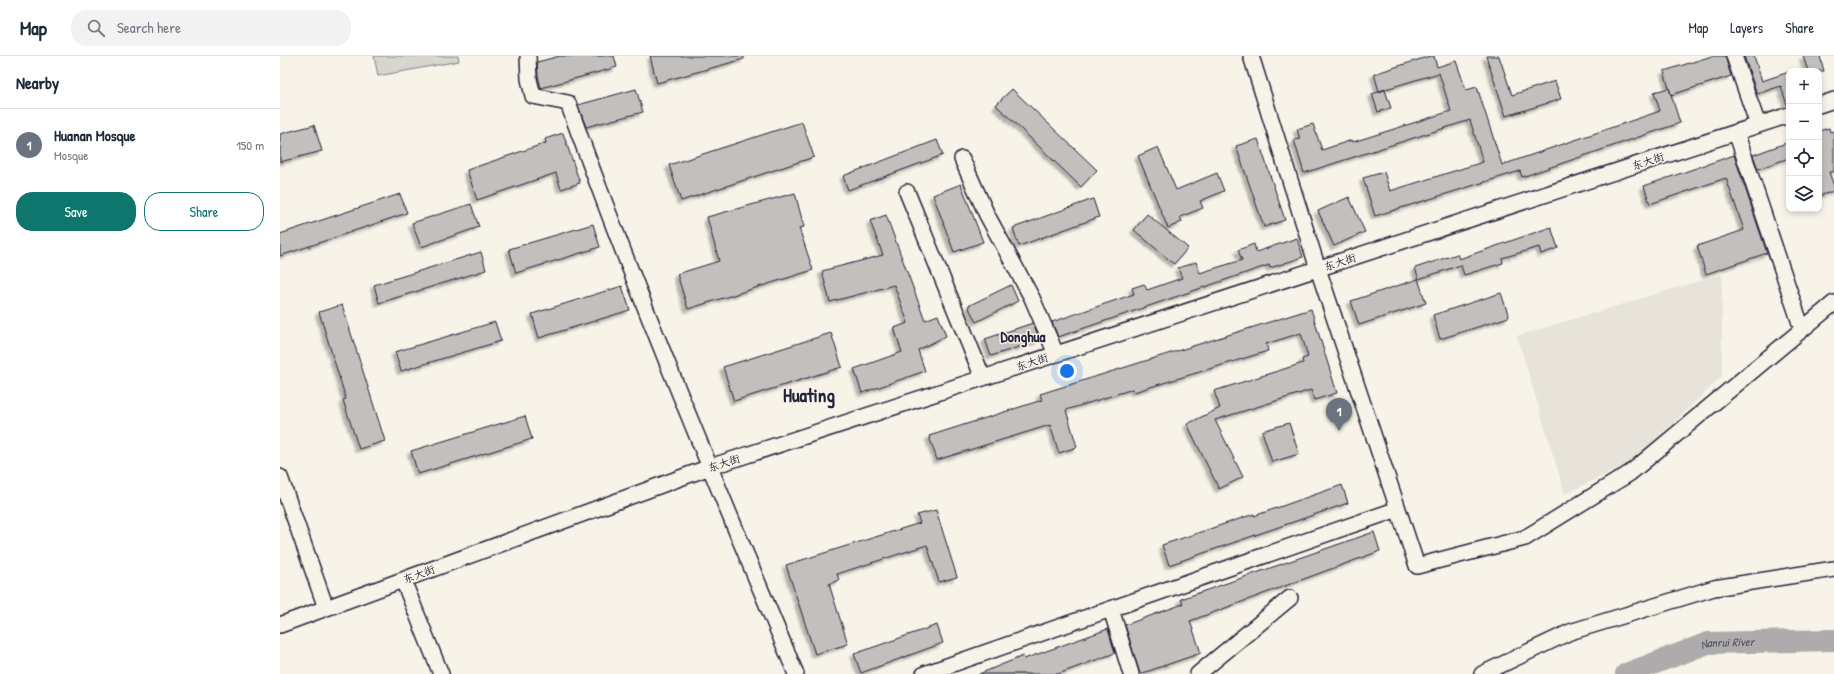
<!DOCTYPE html>
<meta charset="utf-8">
<style>
body{margin:0;font-family:"Patrick Hand","LXGW WenKai TC",sans-serif;background:#f2f2f3;color:#1f2937}
.controls{position:absolute;right:12px;top:12px;display:grid;overflow:hidden;border-radius:8px;box-shadow:0 2px 6px #0003}
.controls button{width:36px;height:36px;display:grid;place-items:center;padding:0;border:0;border-bottom:1px solid #e0e1e3;background:#fff;color:#1f2937;font:20px sans-serif}
.you{position:absolute;left:787px;top:315px;width:14px;height:14px;margin:-10px;border:3px solid #fff;border-radius:50%;background:#1a73e8;box-shadow:0 0 0 6px #1a73e833}
.badge{display:grid;place-items:center;width:26px;height:26px;border-radius:50%;background:#0f766e;color:#fff;font-size:13px;font-weight:700}
.pin{position:absolute;translate:-50% -33px;filter:drop-shadow(0 1px 2px #0008)}
.pin::after{content:'';position:absolute;top:21px;width:14px;height:12px;background:inherit;clip-path:polygon(0 0,100% 0,50% 100%)}
.list{margin:0;padding:0;list-style:none}
h2{display:flex;justify-content:space-between;align-items:center;height:52px;margin:0;padding:0 16px;font-size:17px}
h2 small{font-size:13px;font-weight:400;color:#747a83}
.list li{display:grid;grid-template-columns:26px 1fr auto;gap:12px;align-items:center;box-sizing:border-box;height:72px;padding:0 16px;border-top:1px solid #e0e1e3}
.list b{display:block;font-size:15px;white-space:nowrap}
.list p{margin:0;font-size:13px;white-space:nowrap;color:#747a83}
.list em{font-size:13px;font-style:normal;color:#747a83}
.actions{display:flex;gap:8px;padding:12px 16px}
.actions a{flex:1;padding:9px 0;border:1px solid #0f766e;border-radius:16px;text-align:center;font-size:14px;color:#0f766e}
.actions .main{background:#0f766e;color:#fff}
.icon{flex:none;width:22px;height:22px;fill:none;stroke:currentColor;stroke-width:2;stroke-linecap:round;stroke-linejoin:round}
.map{position:relative;flex:none;width:1554px;height:618px;overflow:hidden}
header{display:flex;align-items:center;gap:24px;box-sizing:border-box;height:56px;padding:0 20px;background:#fff;border-bottom:1px solid #e0e1e3}
header strong{font-size:19px}
nav{display:flex;gap:22px;margin-inline-start:auto;font-size:14px}
.search{width:280px;height:36px;background:#f2f2f3;display:flex;align-items:center;gap:10px;box-sizing:border-box;padding:0 14px;border-radius:16px;color:#747a83;font-size:15px}
main{display:flex}
aside{flex:1;background:#fff}
.map>svg:first-child{display:block}
</style>
<header>
<strong>Map</strong>
<div class="search"><svg class="icon" aria-label="search" viewBox="0 0 24 24"><circle cx="10" cy="10" r="6"/><path d="M15 15l6 6"/></svg>Search here</div>
<nav><a>Map</a><a>Layers</a><a>Share</a></nav>
</header>
<main>
<aside>
<h2>Nearby<small></small></h2>
<ul class="list">
<li><span class="badge" style="background:#6b7280">1</span><div><b>Huanan Mosque</b><p>Mosque</p></div><em>150 m</em></li>
</ul>
<div class="actions"><a class="main">Save</a><a>Share</a></div>
</aside>
<div class="map">
<svg width="1554" height="618" viewBox="0 0 1554 618">
<defs>
<filter id="shadow"><feDropShadow dx="-3.5" dy="3.5" stdDeviation="1" flood-color="#0004"/></filter>
</defs>
<rect width="100%" height="100%" fill="#f7f3e8"/>
<filter id="ink" filterUnits="userSpaceOnUse"><feTurbulence type="fractalNoise" baseFrequency=".025" numOctaves="2"/><feDisplacementMap in="SourceGraphic" scale="8" xChannelSelector="R" yChannelSelector="G"/><feConvolveMatrix kernelMatrix="1 2 1 2 8 2 1 2 1" color-interpolation-filters="sRGB"/></filter>
<g filter="url(#ink)">
<path fill="#e7e3db" d="M1442,218V320L1354,405L1285,438L1237,280Z"/>
<path fill="#d8d5cf" stroke="#7d7c85" d="M94,0H178L179,5L98,20Z"/>
<g fill="none" stroke-linecap="round" stroke-linejoin="round">
<path stroke="#76747f" stroke-width="3.5" d="M1364,611L1365,618"/>
<path stroke="#aeabad" stroke-width="22" id="s1" d="M1346,618L1428,587L1554,584"/>
</g>
<path fill="#c2bfbd" stroke="#22223b" filter="url(#shadow)" d="M280,0H334L337,11L261,32L258,20L257,6Z
M370,0H464V3L377,27Z
M1150,0H1154L1157,11L1176,5L1186,34L1197,31L1222,109L1380,55L1374,36L1389,32L1400,67L1242,121L1240,115L1095,160L1083,122L1104,116L1110,135L1203,106L1190,64L1024,117L1014,84L1020,83L1017,73L1033,68L1042,94L1072,84L1073,86L1171,55L1159,17L1099,35L1094,18Z
M1206,0H1219L1232,39L1275,25L1281,43L1226,60Z
M1432,0H1445L1451,20L1391,39L1384,15Z
M1464,0H1474L1482,25L1509,16V48L1507,49L1501,30L1477,38Z
M1523,0H1540L1544,15H1528Z
M356,33L363,56L306,71L298,49Z
M732,33L817,114L801,131L716,49Z
M1105,34L1111,52L1098,56L1092,38Z
M522,66L534,101L401,145L389,109Z
M34,69L42,95L0,106V78Z
M1549,72L1550,76L1554,75V116H1549L1554,130V135L1539,140V75Z
M283,77L300,127L281,133L276,117L197,144L187,114L266,87L265,83Z
M978,83L1005,164L984,171L956,90Z
M657,84L663,99L568,134L563,120Z
M1509,86V102L1478,113L1473,99Z
M878,91L896,134L937,117L944,135L920,145L923,152L900,161L902,166L888,172L858,100Z
M1454,99L1487,197L1426,218L1417,190L1464,174L1446,122L1370,148L1364,130Z
M681,128L703,186L674,196L653,139Z
M515,137L524,171L519,172L533,214L408,253L397,218L439,205L427,161Z
M120,138L127,157L0,200V178Z
M1069,141L1085,176L1054,190L1038,155Z
M813,143L819,161L739,190L733,172Z
M191,148L199,171L141,191L132,167Z
M867,158L908,192L894,208L854,174Z
M606,159L645,264L658,259L666,280L638,294L645,315L582,337L574,313L622,296L614,272L628,267L614,229L550,246L542,215L603,199L590,165Z
M313,168L320,191L236,217L229,193Z
M1271,171L1278,192L1261,198L1259,191L1222,202L1223,207L1184,219L1181,209L1139,223L1135,212L1177,198L1179,203Z
M1017,182L1023,201L990,212L989,209L778,281L772,266L854,238L852,232L864,228L867,234L902,222L898,212L916,206L920,217L926,215L962,204L958,194L974,188L976,196Z
M201,196L206,214L99,247L94,229Z
M1138,223L1146,247L1079,269L1071,245Z
M731,229L738,245L696,266L688,250Z
M342,230L350,254L259,282L252,258Z
M1221,237L1229,261L1160,283L1153,259Z
M62,249L105,385L79,393L63,344L66,343L39,256Z
M1031,253L1057,337L1034,344L1031,334L935,364L963,421L939,433L907,368L940,352L934,335L1023,307L1022,303L1028,301L1021,277L986,288L988,295L854,336L853,333L786,354L797,391L779,397L770,369L657,404L649,380L762,344L760,338Z
M215,266L221,285L121,315L115,296Z
M753,267L760,284L711,300L705,283Z
M551,277L562,311L454,345L443,311Z
M245,360L252,383L138,418L131,395Z
M1009,367L1019,398L992,406L982,375Z
M1062,429L1068,447L889,509L882,489L974,458V460Z
M656,454L677,521L659,526L647,489L557,518L559,524L549,528L568,588L535,598L506,509L640,467L637,459Z
M1094,476L1100,495L910,565L921,597L860,618L845,569L903,548L901,543Z
M657,569L663,587L581,617L574,598Z
M828,573L835,597L778,618H699L743,600L744,603Z"/>
<g fill="none" stroke-linecap="round" stroke-linejoin="round">
<defs>
<path id="minor" d="M248,0L249,23L253,40L288,47C357,240 437,429 516,618
M971,0L1038,213L1137,510L1245,482L1350,417L1554,247
M1454,0L1478,69
M1539,49L1554,44
M1456,76L1522,273
M682,103L707,159L752,242L776,298
M627,136L703,322
M0,421L46,552
M123,524L161,618
M831,553L851,618
M0,569L430,411L1509,59
M644,618L1118,453
M918,618L1010,542
M1202,618L1290,576L1434,532L1554,513"/>
</defs>
<use href="#minor" stroke="#22223b" stroke-width="18"/>
<use href="#minor" stroke="#f7f3e8" stroke-width="15"/>
</g>
</g>
<g text-anchor="middle" stroke-width="3" stroke-linejoin="round" paint-order="stroke">
<g font-size="11" fill="#22223b" stroke="#f7f3e8">
<text transform="translate(1368 105) rotate(-18)" y="4">东大街</text>
<text transform="translate(1060 206) rotate(-18)" y="4">东大街</text>
<text transform="translate(752 306) rotate(-18)" y="4">东大街</text>
<text transform="translate(444 407) rotate(-18)" y="4">东大街</text>
<text transform="translate(139 518) rotate(-20)" y="4">东大街</text>
</g>
<g font-size="12" font-style="italic" fill="#535263" stroke="#f7f3e8">
<text dy="4" stroke="none"><textPath href="#s1" startOffset="107">Nanrui River</textPath></text>
</g>
<g font-size="15" font-weight="bold" fill="#22223b" stroke="#f7f3e8">
<text x="743" y="286">Donghua</text>
</g>
<g font-size="19" font-weight="bold" fill="#22223b" stroke="#f7f3e8">
<text x="529" y="346">Huating</text>
</g>
</g>
</svg>
<div class="controls">
<button>+</button>
<button>−</button>
<button><svg class="icon" aria-label="locate" viewBox="0 0 24 24"><circle cx="12" cy="12" r="6"/><path d="M12 2v4M12 18v4M2 12h4M18 12h4"/></svg></button>
<button><svg class="icon" aria-label="layers" viewBox="0 0 24 24"><path d="M12 4l9 5-9 5-9-5zM3 14l9 5 9-5"/></svg></button>
</div>
<div class="you"></div>
<div class="pin badge" style="left:1059px;top:375px;background:#6b7280">1</div>
</div>
</main>
